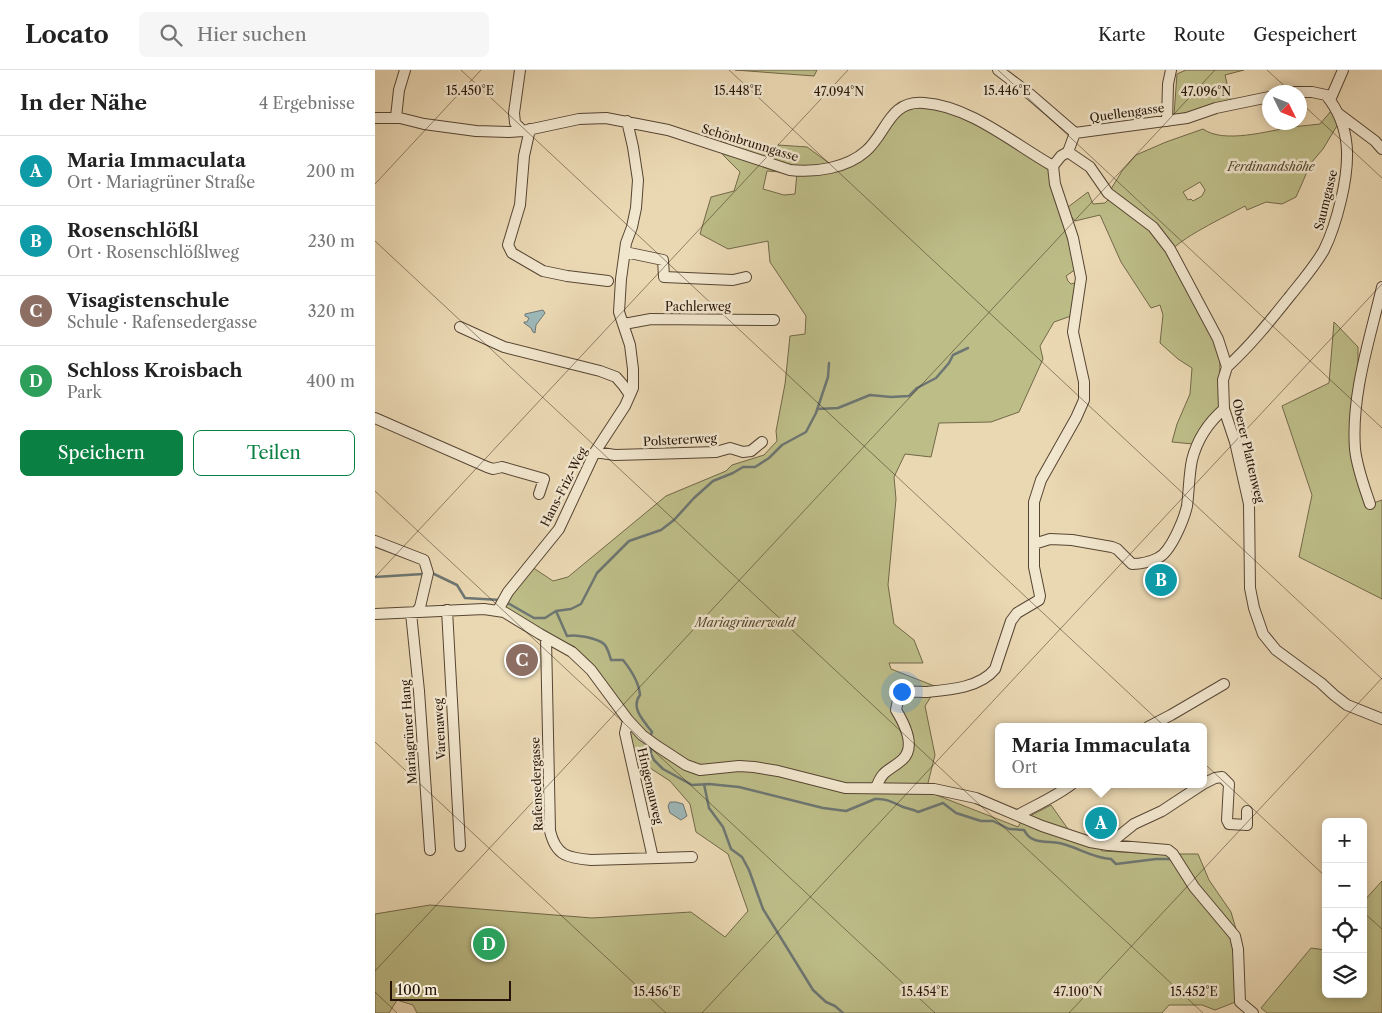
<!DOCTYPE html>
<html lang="de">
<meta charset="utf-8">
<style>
body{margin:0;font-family:"Libre Caslon Text",serif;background:#f6f6f6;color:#222}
.controls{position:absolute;right:15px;bottom:15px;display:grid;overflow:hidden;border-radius:8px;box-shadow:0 2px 8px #0003}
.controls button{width:45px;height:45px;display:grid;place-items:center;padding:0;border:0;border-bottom:1px solid #e0e0e0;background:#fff;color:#222;font:25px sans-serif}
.compass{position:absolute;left:887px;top:15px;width:45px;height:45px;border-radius:50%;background:#fff;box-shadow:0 2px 8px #0003;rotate:133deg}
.scale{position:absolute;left:15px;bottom:12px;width:121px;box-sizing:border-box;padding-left:5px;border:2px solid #261408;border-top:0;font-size:14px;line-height:18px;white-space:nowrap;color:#261408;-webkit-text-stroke:4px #f1e6ce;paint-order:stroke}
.you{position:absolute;left:526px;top:621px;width:18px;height:18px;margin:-12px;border:4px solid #fff;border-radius:50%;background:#1a73e8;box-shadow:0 0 0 8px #1a73e833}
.badge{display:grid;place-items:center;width:32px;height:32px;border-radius:50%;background:#0b8043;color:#fff;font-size:16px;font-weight:700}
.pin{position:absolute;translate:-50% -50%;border:2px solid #fff;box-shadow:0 1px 5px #0006}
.popup{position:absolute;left:620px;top:653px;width:212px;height:65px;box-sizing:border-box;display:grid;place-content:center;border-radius:8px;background:#fff;filter:drop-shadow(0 1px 4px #0005);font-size:16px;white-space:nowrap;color:#767676}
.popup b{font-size:19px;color:#222}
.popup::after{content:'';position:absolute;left:50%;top:100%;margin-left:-10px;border:10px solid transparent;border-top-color:#fff}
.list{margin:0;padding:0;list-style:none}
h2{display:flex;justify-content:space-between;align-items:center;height:65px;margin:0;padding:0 20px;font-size:21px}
h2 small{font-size:16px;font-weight:400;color:#767676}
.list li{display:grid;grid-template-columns:32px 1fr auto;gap:15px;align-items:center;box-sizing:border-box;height:70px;padding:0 20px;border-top:1px solid #e0e0e0}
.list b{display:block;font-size:19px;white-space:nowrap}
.list p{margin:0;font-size:16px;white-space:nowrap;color:#767676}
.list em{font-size:16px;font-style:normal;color:#767676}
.actions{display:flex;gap:10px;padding:15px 20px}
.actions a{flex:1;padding:11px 0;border:1px solid #0b8043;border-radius:8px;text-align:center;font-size:18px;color:#0b8043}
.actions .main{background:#0b8043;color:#fff}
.icon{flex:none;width:28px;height:28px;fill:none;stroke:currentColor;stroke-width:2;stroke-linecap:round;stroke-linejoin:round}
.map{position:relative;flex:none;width:1007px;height:943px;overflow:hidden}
header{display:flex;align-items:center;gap:30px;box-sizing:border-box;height:70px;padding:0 25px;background:#fff;border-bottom:1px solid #e0e0e0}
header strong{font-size:24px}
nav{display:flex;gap:28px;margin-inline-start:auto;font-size:18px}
.search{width:350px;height:45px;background:#f6f6f6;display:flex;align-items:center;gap:12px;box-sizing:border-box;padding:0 18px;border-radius:8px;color:#767676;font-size:19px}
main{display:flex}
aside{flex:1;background:#fff}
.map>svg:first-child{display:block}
</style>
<header>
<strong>Locato</strong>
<div class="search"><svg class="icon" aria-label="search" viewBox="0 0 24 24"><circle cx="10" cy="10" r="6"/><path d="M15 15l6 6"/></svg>Hier suchen</div>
<nav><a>Karte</a><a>Route</a><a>Gespeichert</a></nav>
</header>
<main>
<aside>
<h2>In der Nähe<small>4 Ergebnisse</small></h2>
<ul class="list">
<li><span class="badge" style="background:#0f9aa8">A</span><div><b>Maria Immaculata</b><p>Ort · Mariagrüner Straße</p></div><em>200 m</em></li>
<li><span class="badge" style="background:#0f9aa8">B</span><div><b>Rosenschlößl</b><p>Ort · Rosenschlößlweg</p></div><em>230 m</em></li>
<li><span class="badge" style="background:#8d6e63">C</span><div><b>Visagistenschule</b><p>Schule · Rafensedergasse</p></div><em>320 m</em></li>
<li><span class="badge" style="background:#2e9e5b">D</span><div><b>Schloss Kroisbach</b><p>Park</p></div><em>400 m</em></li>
</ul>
<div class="actions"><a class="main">Speichern</a><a>Teilen</a></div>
</aside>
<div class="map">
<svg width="1007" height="943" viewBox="0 0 1007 943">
<rect width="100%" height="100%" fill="#ead8b3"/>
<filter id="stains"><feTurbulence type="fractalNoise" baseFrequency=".004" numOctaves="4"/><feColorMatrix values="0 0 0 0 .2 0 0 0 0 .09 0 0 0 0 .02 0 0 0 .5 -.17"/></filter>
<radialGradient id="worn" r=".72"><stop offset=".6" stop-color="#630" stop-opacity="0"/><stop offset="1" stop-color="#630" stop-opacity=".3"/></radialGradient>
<path fill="#bdbd88" stroke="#726848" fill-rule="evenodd" d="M360,0H442L439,6Z
M811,0H869L850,5L856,30L821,41L799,45L802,4Z
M551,36C599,48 634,74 675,100L701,199L691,206L693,211L696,214L703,212L696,246L679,252L665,276L668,289L644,342L616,352L564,353L556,387L530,384L519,407L521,429L513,515L519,554L539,570L548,593H514L516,599L562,617L550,636L560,685L551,721L643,757L647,750L676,735L693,759L712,766L727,781L784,784H823L834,810L856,842L868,883L863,931L840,940L827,935H794L787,943H42L38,935L22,930L14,943H0V844L55,835L217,848L316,842L350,867L373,841L353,784L321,762L315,734L295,711L275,698L269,702L261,700L244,631L219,595L200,577L168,562L128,537L157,497L178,511L193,507L291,426L351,401L357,395L389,385L402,371L401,361L410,314L415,266L430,264L431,246L395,192L393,171L353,179L325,164L336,127L359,121L365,102L348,85L346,67L396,84L403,75L432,77L454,93L423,103L448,102L472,98L491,88L508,69L517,51L534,37ZM392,101L422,103L420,124L409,125L388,119Z
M956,41L963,54L948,79L936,93L921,127L907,134L891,132L872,140L870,136C850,147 804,168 792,185L838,266L845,290L844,339L818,374L797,372L802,354L815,324L817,298L803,289L785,273L788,245L785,235L776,238L746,192L725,145L700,151L695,145L693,137L713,122L718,134L730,133L734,129L736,119L747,101L761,85L791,72L828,59C849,74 893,61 917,57C926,56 936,55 945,54ZM825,112L830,120L827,126L818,131L816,129L813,130L808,122Z
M959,252L983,277V322L980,363L996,434L1007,430V529L924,487L937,425L907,336L954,313Z
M1007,811V943H892L886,938L936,878L951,880V924H988V832Z"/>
<path fill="#9db7b8" stroke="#6d7672" d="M168,240L170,243L161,255L160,263L158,262L156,258L149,253V252H152L154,248L150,246V244Z
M295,732H301L308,734L312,746L306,750L295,743L293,736Z"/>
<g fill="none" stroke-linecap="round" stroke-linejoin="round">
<path stroke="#6d7672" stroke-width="2.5" d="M442,339L463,338L495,325L516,327L534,326L542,318L561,308L574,293L578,285L593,278
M57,503L82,515L90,528L126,530
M0,507L48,504
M131,532L159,548H170L181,541L196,539L206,534L222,503L254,471L286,460L299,450L319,428L338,411L358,403L368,397H380L394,388L407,375L431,362L441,343L453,307L454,293
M181,541L192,566C201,564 222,568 229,574C233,578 234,584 236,590H248C256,600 264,612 265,625C255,638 269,651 277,662L275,667
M276,675V684L279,690L288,699L317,715L334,714L364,717L448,738L471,741L500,729C511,728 519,733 528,737C533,739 538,739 543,742L568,733L581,743L606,751H618L634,759L649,760C652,765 654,768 660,770C669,773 679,771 688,774C704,778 718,788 736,789L741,794L781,789H797
M329,714L334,738L348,757L356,779L367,787L374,800L388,839L430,907L438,920L451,932L460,936L468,943"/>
<defs>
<path id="street" d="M145,0L139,43L140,53L148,61
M623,0L656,25L700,63
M955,30L968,0
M964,44L1000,71L1007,79
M21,47L24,20L30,0
M0,48H25L49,54L101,61L134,62L148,61L204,49L231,48L293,60L415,100C440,103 472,98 491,81C512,63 514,30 549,33C595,36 639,74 678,96
M792,51L793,14L796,0
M155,59L149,86L145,135L133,175L137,183L168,201L192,206L233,211
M700,63L812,48L841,38L894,27
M693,82L715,97L733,123L778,157L795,179L843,269L852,297L848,310L849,339L860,372L874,434L875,518L879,538L888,564L901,580L946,613L959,625L972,635L1007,649
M693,82L700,63
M678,96L686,86L693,82
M250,182L288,190L289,207L358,210L371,207
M249,254L276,249L399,250
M85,257L129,277L225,301L241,307L248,315L255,325
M852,297C876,275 895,251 915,226C927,211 940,196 949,180C957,164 962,147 966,130C975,92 977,57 951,25L937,22H919
M0,348L112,397L118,399L127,397L169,409L164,424
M220,382L240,385L276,384L341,382L355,378L368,382L376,381L387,372
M995,434C989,416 982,398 980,379C976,324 995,269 1007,217
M0,471L49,490L53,503L45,537L41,542
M659,474L675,469L697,470L737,477L742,479L757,494C765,494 775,492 783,488C796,482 809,449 812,436C814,421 814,404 817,390C822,370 834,352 849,339
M72,540L85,776
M123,540L133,522L184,459L220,382L250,336L258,318V299L255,275L244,242L246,209L251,173L257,157L261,138L263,110L258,77L252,51
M36,543L44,621L55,780
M0,544L109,539L129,542L165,564L197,582L216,600L253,650L267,665L282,676L311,695L325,700L364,696L379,697L403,701L470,718L559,719L601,728L667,756L715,772L733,775L793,780L798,784L819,817L860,866L863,879L865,932L878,943
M171,568L175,761C181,786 193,788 216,790L317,787
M253,650L250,663L278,788
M773,657L796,645L849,614
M828,714L840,708L847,707L854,714L852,750L854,754L872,755V741
M501,718C508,699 513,702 527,690C542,677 529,653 521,640L524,625C532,620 541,622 551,622C573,620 605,618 620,599L636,551L642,543L664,530L665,526L659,497V432L666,410L701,348L709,330V312L698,262L706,208L698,168L680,114L678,96
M643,745C661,735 680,727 697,714
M733,775L759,754L787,741L828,714"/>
</defs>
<use href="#street" stroke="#574533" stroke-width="12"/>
<use href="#street" stroke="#f1e6ce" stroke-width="10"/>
</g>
<path fill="none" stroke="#261408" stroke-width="1" stroke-opacity="0.45" d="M86,0L951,807M354,0L1007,609M623,0L1007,358M892,0L916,22M924,31L1007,108M0,114L106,0M0,171L828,943M0,421L560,943M0,507L473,0M0,672L291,943M988,842L1007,859M0,901L840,0M0,922L22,943M327,943L1007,214M694,943L1007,608"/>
<g text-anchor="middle" stroke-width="5" stroke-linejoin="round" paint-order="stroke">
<g font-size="12" fill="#261408" stroke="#f1e6ce">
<text transform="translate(752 43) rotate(-8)" y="4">Quellengasse</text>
<text transform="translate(375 73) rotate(17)" y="4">Schönbrunngasse</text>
<text transform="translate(951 130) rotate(-76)" y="4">Saumgasse</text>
<text x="323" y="241">Pachlerweg</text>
<text transform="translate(305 370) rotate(-3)" y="4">Polstererweg</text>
<text transform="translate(873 381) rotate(77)" y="4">Oberer Plattenweg</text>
<text transform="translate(189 417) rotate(-63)" y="4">Hans-Friz-Weg</text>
<text transform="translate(65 659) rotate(-93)" y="4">Varenaweg</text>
<text transform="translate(34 662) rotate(-94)" y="4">Mariagrüner Hang</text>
<text transform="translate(162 714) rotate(-92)" y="4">Rafensedergasse</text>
<text transform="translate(275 716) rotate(77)" y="4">Hingenauweg</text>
</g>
<g font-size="12" font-style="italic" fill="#53472e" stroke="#f1e6ce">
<text x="896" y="101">Ferdinandshöhe</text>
<text x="370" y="557">Mariagrünerwald</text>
</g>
</g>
<g font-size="12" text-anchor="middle" fill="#261408" stroke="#f1e6ce" stroke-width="5" stroke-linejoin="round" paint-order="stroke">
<text x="95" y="25">15.450°E</text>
<text x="363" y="25">15.448°E</text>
<text x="632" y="25">15.446°E</text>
<text x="464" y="26">47.094°N</text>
<text x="831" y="26">47.096°N</text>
<text x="703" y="926">47.100°N</text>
<text x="282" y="926">15.456°E</text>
<text x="550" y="926">15.454°E</text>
<text x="819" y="926">15.452°E</text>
</g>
<rect width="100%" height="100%" filter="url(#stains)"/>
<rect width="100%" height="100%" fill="url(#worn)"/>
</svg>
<div class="controls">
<button>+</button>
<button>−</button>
<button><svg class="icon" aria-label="locate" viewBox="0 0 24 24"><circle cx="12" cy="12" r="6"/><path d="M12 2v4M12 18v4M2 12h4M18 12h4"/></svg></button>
<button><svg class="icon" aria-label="layers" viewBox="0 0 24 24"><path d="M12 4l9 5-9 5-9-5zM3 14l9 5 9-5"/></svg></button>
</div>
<svg class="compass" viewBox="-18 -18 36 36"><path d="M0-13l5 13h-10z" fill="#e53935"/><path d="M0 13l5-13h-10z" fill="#767676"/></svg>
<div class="scale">100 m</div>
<div class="you"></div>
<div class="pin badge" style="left:726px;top:753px;background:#0f9aa8">A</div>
<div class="popup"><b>Maria Immaculata</b>Ort</div>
<div class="pin badge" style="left:786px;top:510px;background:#0f9aa8">B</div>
<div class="pin badge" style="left:147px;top:590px;background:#8d6e63">C</div>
<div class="pin badge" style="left:114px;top:874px;background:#2e9e5b">D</div>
</div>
</main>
